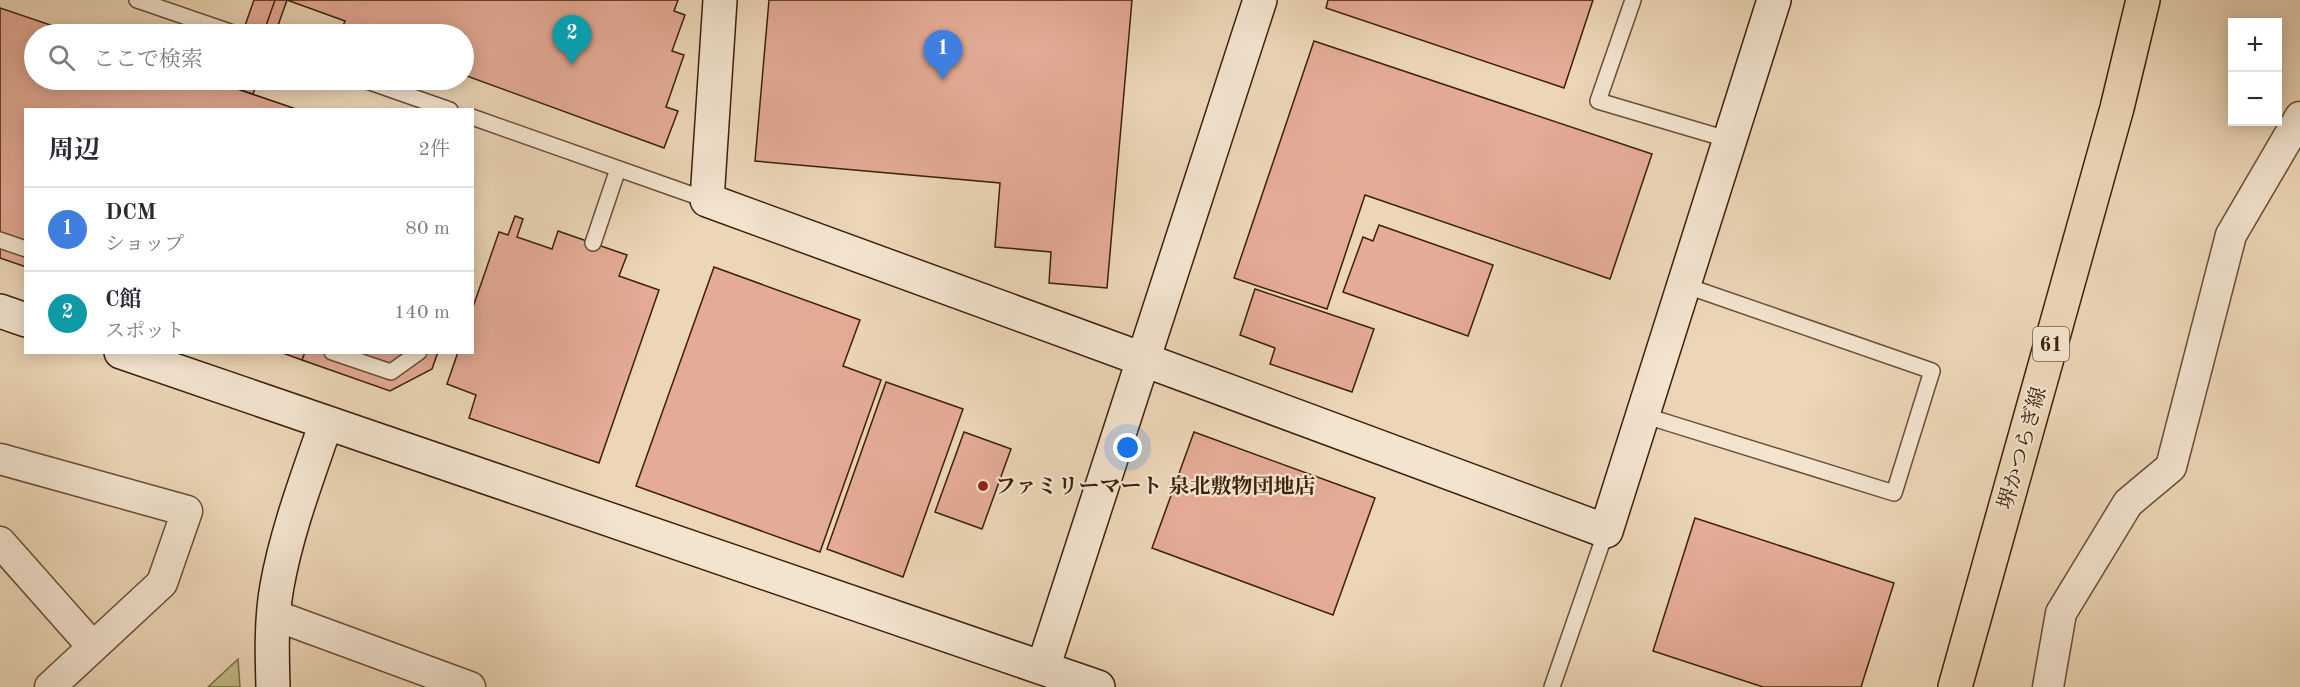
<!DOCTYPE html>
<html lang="ja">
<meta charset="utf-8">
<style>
body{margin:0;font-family:"Old Standard TT","Noto Serif JP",serif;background:#f2f2f3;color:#2b2b33}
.controls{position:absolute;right:18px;top:18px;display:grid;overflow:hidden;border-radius:0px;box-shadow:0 3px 15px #0003}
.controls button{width:54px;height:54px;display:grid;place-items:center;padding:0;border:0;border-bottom:2px solid #e1e1e2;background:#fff;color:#2b2b33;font:30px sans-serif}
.you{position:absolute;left:1128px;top:448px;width:21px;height:21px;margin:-15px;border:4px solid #fff;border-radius:50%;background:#1a73e8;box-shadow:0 0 0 9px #1a73e833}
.badge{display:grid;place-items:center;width:39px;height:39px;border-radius:50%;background:#8f2418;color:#fff;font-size:20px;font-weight:700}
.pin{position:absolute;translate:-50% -50px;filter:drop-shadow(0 2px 3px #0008)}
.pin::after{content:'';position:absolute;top:32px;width:21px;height:18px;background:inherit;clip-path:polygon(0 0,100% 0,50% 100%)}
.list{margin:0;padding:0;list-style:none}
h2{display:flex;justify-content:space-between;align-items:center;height:78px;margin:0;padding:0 24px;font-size:26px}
h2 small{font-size:20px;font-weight:400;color:#7c7c81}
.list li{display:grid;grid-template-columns:39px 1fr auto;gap:18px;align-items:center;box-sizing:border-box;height:84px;padding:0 24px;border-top:2px solid #e1e1e2}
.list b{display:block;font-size:22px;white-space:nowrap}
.list p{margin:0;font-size:20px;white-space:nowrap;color:#7c7c81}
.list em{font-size:20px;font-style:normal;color:#7c7c81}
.icon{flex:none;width:33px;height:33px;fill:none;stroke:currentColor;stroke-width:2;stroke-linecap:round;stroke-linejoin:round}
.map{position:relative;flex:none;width:2300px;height:687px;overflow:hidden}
.search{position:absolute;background:#fff;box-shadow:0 3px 15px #0003;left:24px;top:24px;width:450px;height:66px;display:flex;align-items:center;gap:15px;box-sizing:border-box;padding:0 21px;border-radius:33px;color:#7c7c81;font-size:22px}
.panel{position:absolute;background:#fff;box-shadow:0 3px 15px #0003;left:24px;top:108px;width:450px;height:246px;border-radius:0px}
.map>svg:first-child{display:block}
</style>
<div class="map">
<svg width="2300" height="687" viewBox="0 0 2300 687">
<rect width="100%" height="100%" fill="#ecd6b7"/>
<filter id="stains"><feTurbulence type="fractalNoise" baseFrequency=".00333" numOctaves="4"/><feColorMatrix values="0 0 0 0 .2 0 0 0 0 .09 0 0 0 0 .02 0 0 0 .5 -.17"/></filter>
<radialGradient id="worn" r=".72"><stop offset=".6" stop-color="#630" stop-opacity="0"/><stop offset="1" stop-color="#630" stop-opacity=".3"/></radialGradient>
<path fill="#bfbc89" stroke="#7e6e4a" stroke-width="1.5" d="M238,659L240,687H208Z"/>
<path fill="#e4ab96" stroke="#3e200a" stroke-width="1.5" d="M254,0H287L275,34H242Z
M275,0H287L275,34H263Z
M287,0H678L674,11L685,15L672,51L684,55L666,107L678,111L664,148L464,75V34H351L341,31L345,21Z
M769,0H1132L1107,288L1049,283L1051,252L995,247L1000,183L755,161Z
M1328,0H1593L1564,88L1326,8Z
M0,8L77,34H34V80H211L299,110H26V267L0,258Z
M1314,41L1652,154L1610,279L1365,195L1327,309L1234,278Z
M211,80H258L253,94Z
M247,80H258L253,94L243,91Z
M515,216L523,219L517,237L552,249L558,231L627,255L619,276L659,290L599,463L469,418L476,395L447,384L458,352H472V310L499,232L508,235Z
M1379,225L1493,265L1468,336L1343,292L1363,237L1373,241Z
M714,267L860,320L843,366L881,380L820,552L636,486Z
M1255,289L1374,329L1352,392L1270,364L1275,348L1240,335Z
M280,352H305L302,360Z
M305,352H438L432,369L390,391L302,360Z
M886,382L963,409L903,577L827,549Z
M964,432L1011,449L982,529L935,512Z
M1194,432L1375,498L1333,615L1152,548Z
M1695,518L1894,583L1861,687H1763L1653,651Z"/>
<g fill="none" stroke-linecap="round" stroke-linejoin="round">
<defs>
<path id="lane" d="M137,0L236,34
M1633,0L1598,101L1730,140
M364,80L450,110
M472,117L707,200
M0,240L26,249
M593,243L618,169
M332,352L391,372L419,352
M1643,415L1894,493L1932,371L1684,285
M1552,687L1606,531"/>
<path id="street" d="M0,459L187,511L162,583L50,687
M0,542L93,647
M274,615L470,687
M2048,687L2061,613L2128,503L2171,467L2231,235L2300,117"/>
<path id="secondary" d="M720,0L707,200L1142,359L1606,531L1774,0
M0,311L26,320
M121,352L1098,687
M1043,668L1260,0
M273,687C272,654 271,619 277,586C287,530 308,476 326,423"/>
<path id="primary" d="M1955,687L2117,108L2143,0"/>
</defs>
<use href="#lane" stroke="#6a4e35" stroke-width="18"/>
<use href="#street" stroke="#6a4e35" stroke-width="33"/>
<use href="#secondary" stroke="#3e200a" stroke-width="36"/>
<use href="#primary" stroke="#3e200a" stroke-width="36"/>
<use href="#lane" stroke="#f3e4d0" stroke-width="15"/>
<use href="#street" stroke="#f3e4d0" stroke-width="30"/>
<use href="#secondary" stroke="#f3e4d0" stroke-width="33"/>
<use href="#primary" stroke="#ecd6b7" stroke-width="33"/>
</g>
<circle fill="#8f2418" stroke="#f3e4d0" stroke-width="2" cx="983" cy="486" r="6"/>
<g text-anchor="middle" stroke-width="4.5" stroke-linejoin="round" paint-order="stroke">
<rect fill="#f3e4d0" stroke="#745b45" stroke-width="1.5" x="2033" y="327" width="36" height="34" rx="4.5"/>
<g font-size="20" font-weight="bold" fill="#3e200a">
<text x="2051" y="351">61</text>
</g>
<g font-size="21" fill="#3e200a" stroke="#f3e4d0">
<text transform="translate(2022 448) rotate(-74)" y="7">堺かつらぎ線</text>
</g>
<g font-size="21" font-weight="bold" fill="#3e200a" stroke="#f3e4d0" text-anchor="start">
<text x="995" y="493">ファミリーマート 泉北敷物団地店</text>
</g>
</g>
<rect width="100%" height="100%" filter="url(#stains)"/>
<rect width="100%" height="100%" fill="url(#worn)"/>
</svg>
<div class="controls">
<button>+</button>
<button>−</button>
</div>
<div class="you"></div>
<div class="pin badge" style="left:943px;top:80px;background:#3f7fe0">1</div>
<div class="pin badge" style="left:572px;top:65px;background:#0f9aa8">2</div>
<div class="search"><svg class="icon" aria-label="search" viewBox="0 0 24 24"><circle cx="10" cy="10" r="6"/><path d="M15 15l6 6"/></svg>ここで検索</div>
<section class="panel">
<h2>周辺<small>2件</small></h2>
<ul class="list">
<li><span class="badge" style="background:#3f7fe0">1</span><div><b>DCM</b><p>ショップ</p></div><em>80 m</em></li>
<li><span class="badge" style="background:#0f9aa8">2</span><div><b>C館</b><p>スポット</p></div><em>140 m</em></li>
</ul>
</section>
</div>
